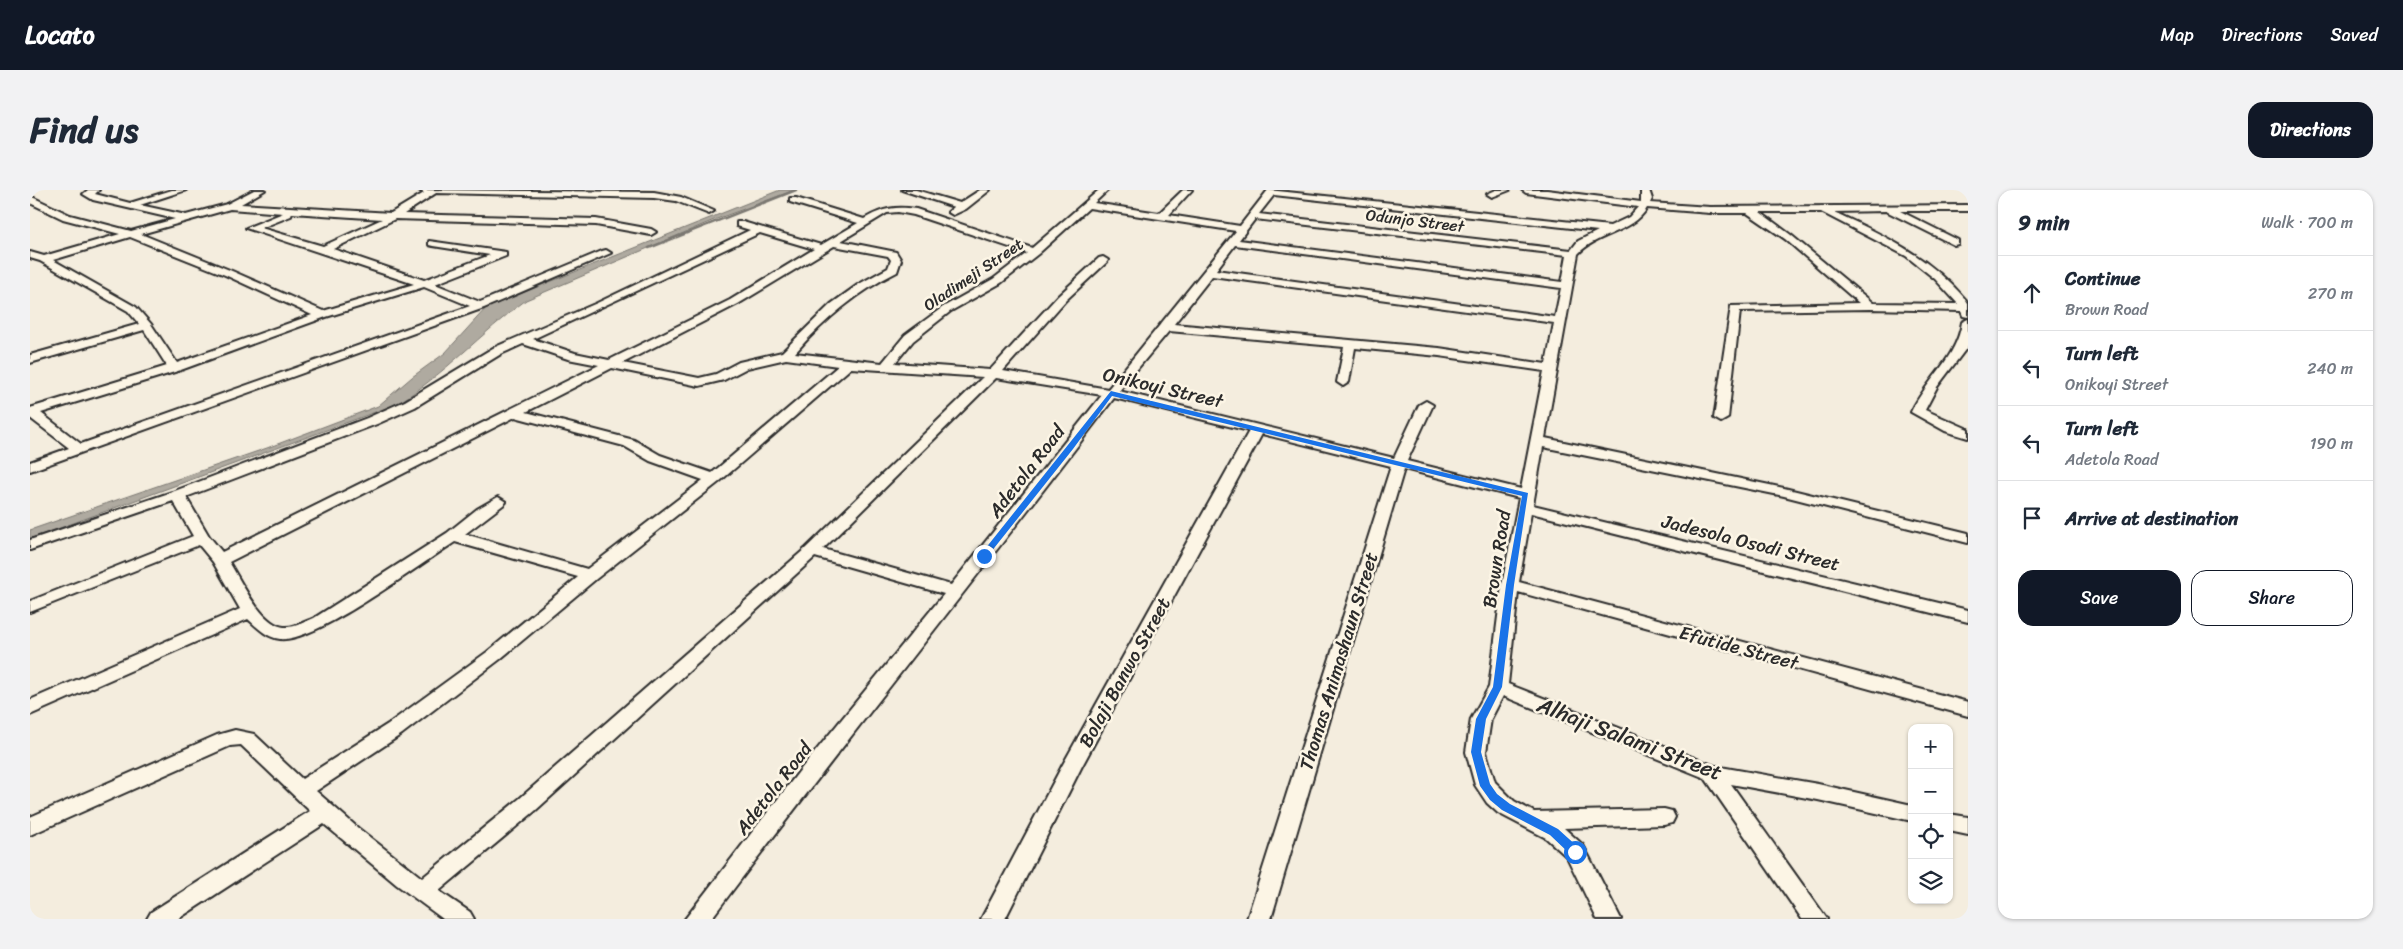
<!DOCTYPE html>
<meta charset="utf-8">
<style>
body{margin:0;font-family:Sriracha,sans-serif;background:#f2f2f3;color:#1f2937}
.controls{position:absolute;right:15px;bottom:15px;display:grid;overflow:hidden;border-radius:10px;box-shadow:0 1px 4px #0004}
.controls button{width:45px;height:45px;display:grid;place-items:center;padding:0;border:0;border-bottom:1px solid #e0e1e3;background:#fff;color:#1f2937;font:25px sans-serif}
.stop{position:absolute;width:15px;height:15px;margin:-11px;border:4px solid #1a73e8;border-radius:50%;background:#fff}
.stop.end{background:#1a73e8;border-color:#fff;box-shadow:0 1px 5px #0008}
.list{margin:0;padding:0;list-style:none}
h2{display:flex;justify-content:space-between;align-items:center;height:65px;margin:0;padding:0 20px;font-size:21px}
h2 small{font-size:16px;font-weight:400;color:#747a83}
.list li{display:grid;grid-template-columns:32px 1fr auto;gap:15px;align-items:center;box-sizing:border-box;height:75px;padding:0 20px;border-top:1px solid #e0e1e3}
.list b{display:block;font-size:19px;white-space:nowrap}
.list p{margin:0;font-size:16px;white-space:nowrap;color:#747a83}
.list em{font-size:16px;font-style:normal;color:#747a83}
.actions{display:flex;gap:10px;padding:15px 20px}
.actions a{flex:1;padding:11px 0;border:1px solid #111827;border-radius:15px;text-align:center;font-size:18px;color:#111827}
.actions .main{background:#111827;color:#fff}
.icon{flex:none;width:28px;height:28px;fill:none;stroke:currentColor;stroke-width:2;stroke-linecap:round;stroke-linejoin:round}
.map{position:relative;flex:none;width:1938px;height:729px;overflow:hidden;border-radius:15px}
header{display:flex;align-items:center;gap:30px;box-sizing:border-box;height:70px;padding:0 25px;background:#111827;color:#fff}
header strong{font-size:24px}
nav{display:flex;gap:28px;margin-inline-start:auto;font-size:18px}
.intro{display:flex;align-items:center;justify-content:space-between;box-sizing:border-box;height:120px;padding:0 30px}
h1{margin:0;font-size:35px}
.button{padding:12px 22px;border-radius:15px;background:#111827;color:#fff;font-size:18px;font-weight:700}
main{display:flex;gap:30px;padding:0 30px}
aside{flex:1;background:#fff;border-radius:15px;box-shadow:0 1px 4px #0004}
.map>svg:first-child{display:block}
</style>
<header>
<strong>Locato</strong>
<nav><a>Map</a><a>Directions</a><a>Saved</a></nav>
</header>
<div class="intro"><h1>Find us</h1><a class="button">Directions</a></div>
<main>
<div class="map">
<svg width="1938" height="729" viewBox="0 0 1938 729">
<rect width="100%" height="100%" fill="#f4edde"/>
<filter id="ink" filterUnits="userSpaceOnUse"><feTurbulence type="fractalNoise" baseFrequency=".02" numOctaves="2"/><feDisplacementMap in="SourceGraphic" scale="10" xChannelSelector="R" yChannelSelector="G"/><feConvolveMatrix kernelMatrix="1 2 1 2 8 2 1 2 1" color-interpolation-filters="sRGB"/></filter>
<g filter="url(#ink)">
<path fill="#afaaa0" stroke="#7a7771" d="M750,0H765L684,30L496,110C451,143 414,185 367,214L0,349V340L237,258L348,216L382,187L415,163L457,117Z"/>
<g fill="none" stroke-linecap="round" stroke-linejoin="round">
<path stroke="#7a7771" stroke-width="2.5" d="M619,58L766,0"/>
<defs>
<path id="minor" d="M58,0H69L65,4L100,13L142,0H156L110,15L156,25L197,14L224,0H235L211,14L361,23L394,3L389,0L624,2L651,7L684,21L679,24L646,11L624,8L406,3L374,24L566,29L621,39L626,42L621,45L566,35L365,29L303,59L394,90L460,65L403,56L399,55V51L476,62V66L405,94L450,112L572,61L576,60L581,63L454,118L0,281V272L39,258L0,228V218L137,176L114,140L0,173V165L109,134L98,121L10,71L0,68V62L14,66L90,44L33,29L0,13V6L40,25L101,41L145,29L63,10L53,4ZM200,19L253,23L216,38L384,94L293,121L202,81L111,44ZM262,23L352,29L293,56L231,38L261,26ZM100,47L195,85L282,125L147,173L121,134L106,117L23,70ZM394,97L440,116L51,254L11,223L148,181L296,127Z
M872,0H886L930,13L950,0H960L936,19L923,25L918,22L924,17Z
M1069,0H1078L1064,13L1129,23L1153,0H1162L1139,25L1210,36L1238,0L1580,36L1599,27L1608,17L1496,3L1492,0H1517L1611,12V0H1619L1622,9L1620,13L1680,17L1938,15V21H1870L1928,50V54L1924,55L1856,21L1804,22C1854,45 1900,67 1936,110L1938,113V127L1933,126L1931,121L1840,119L1710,121L1698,228L1691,232L1684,228L1701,116L1829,113L1755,49L1717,23H1680L1617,18C1603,43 1567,43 1548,64L1515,248L1754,298L1938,343V353L1754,306L1513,257L1503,315L1938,420V432L1501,323L1489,392L1938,512V526L1488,402L1478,494L1685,576L1788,594L1882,615V631L1788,610L1701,594L1797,729H1772L1675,588L1473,506L1461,529L1456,562L1465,592L1484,611L1504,622L1634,619L1642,621L1645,627L1642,633L1634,635L1534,638L1553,655L1591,729H1567L1537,667L1516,648L1468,623L1457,613L1445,595L1436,562L1441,529L1459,497L1472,395L1489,308L1374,279L1241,729H1217L1361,276L1232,244L1052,576L975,729H951L1032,576L1219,241L1084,208C951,383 813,553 681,729H655L771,579L914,404L785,367L505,621L409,701L440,722L444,729H413L367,695L294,634L148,729H117L121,722L280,621L211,555L200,556L0,645V627L187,545L205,540L224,544L272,589L358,534L457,462L548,387L425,352C390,374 286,453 250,449C236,447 227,437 218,429L0,525V510L210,419L183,372L169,355L0,422V411L163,346L143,311L0,360V350L142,302L337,228L375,211L463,158L567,113L720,40L707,36V32H713L791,55L828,33L760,12V8H766L834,29C853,18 865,16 886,19L1002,58ZM1244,5L1568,41L1548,51L1541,60L1229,24ZM1059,18L1206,41L1078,199L973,181L1036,110L1077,72L1078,70L1073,67L1069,68L1028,106L960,180L865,173L883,151L921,121L971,93L1008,64ZM868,22L884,25L997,63L963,89L913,117L875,145L852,173L765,163C794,130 827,102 867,82L871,70L866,62L811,51L857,23ZM1730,22H1791L1876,66L1905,89L1928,114L1843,113L1761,45ZM1225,29L1537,65L1532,92L1209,50ZM730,43L784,59L700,110L579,170L545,163L503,149ZM1205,55L1531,98L1525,127L1186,80ZM804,56L858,66L861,70L858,78L829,94L801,114L752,162L709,172L686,184L669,188L593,173L708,114ZM1182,86L1524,133L1516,174L1409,158L1144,134ZM1139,141L1314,157L1307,192L1313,196L1319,192L1325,158L1409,166L1514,181L1491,299L1377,271L1403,215L1396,211L1389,215L1364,268L1089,201ZM493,154L538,169L569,175L192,362L179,346L156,307L347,234L385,217L471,164ZM756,169L808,176L682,283L630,265L604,250L496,222L582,178L669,196L694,190L717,178ZM821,178L953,187L776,358L489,609L392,688L328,638L286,601L372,544L469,470L566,389L689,292ZM966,188L1072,205L921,395L793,359ZM485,227L594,256L620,271L673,290L557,379L435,344L473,315L476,312L468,307L447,319L417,343L284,428C274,432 264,438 254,437C231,435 210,389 199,372Z
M1466,0H1480L1462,7L1457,4Z
M1938,129V156L1907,197L1895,220L1938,239V248L1915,241L1881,222C1896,190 1927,168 1932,132Z
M1919,624L1938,627V645L1919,641Z"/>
</defs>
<use href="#minor" stroke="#2b2b2b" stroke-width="4"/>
<use href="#minor" fill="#fcf5e5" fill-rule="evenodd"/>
</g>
</g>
<path fill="#1a73e8" d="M1081,201L1498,303L1484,395L1472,497L1456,529L1451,562L1460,594L1467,604L1480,614L1528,639L1549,658V665H1541L1520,645L1472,620L1460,610L1450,596L1441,562L1446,529L1463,497L1476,395L1492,306L1082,206L1043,259L957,367H951V364Z"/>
<g text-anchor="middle" stroke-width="5" stroke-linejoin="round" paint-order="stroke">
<g font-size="16" fill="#2b2b2b" stroke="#fcf5e5">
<text transform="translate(1385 30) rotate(7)" y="6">Odunjo Street</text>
<text transform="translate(943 84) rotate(-34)" y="6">Oladimeji Street</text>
</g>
<g font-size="19" fill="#2b2b2b" stroke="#fcf5e5">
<text transform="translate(1133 197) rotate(13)" y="7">Onikoyi Street</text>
<text transform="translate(996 281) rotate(-52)" y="7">Adetola Road</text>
<text transform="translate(1721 352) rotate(14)" y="7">Jadesola Osodi Street</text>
<text transform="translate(1466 369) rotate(-81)" y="7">Brown Road</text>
<text transform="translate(1709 457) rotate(15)" y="7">Efutide Street</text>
<text transform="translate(1308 471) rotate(-73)" y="7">Thomas Animashaun Street</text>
<text transform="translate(1094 482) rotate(-61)" y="7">Bolaji Banwo Street</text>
<text transform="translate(743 598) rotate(-52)" y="7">Adetola Road</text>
</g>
<g font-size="22" fill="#2b2b2b" stroke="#fcf5e5">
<text transform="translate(1600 548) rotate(21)" y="8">Alhaji Salami Street</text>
</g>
</g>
</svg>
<div class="controls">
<button>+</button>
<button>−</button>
<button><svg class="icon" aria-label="locate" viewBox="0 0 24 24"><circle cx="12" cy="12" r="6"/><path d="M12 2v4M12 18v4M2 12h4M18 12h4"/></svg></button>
<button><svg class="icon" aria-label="layers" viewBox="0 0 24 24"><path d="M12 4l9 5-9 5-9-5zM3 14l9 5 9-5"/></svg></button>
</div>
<div class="stop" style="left:1545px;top:662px"></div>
<div class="stop end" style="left:954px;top:366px"></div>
</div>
<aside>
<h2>9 min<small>Walk · 700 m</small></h2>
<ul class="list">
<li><svg class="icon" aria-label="ahead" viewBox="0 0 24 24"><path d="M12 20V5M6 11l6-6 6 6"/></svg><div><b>Continue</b><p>Brown Road</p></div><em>270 m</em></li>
<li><svg class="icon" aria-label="left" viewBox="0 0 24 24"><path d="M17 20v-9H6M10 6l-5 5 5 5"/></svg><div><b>Turn left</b><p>Onikoyi Street</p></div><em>240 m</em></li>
<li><svg class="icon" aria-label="left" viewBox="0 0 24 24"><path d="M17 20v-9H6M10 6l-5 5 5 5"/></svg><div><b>Turn left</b><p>Adetola Road</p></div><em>190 m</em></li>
<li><svg class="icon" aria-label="arrive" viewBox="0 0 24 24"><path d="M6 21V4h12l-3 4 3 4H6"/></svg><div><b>Arrive at destination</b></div></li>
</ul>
<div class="actions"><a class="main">Save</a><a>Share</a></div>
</aside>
</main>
